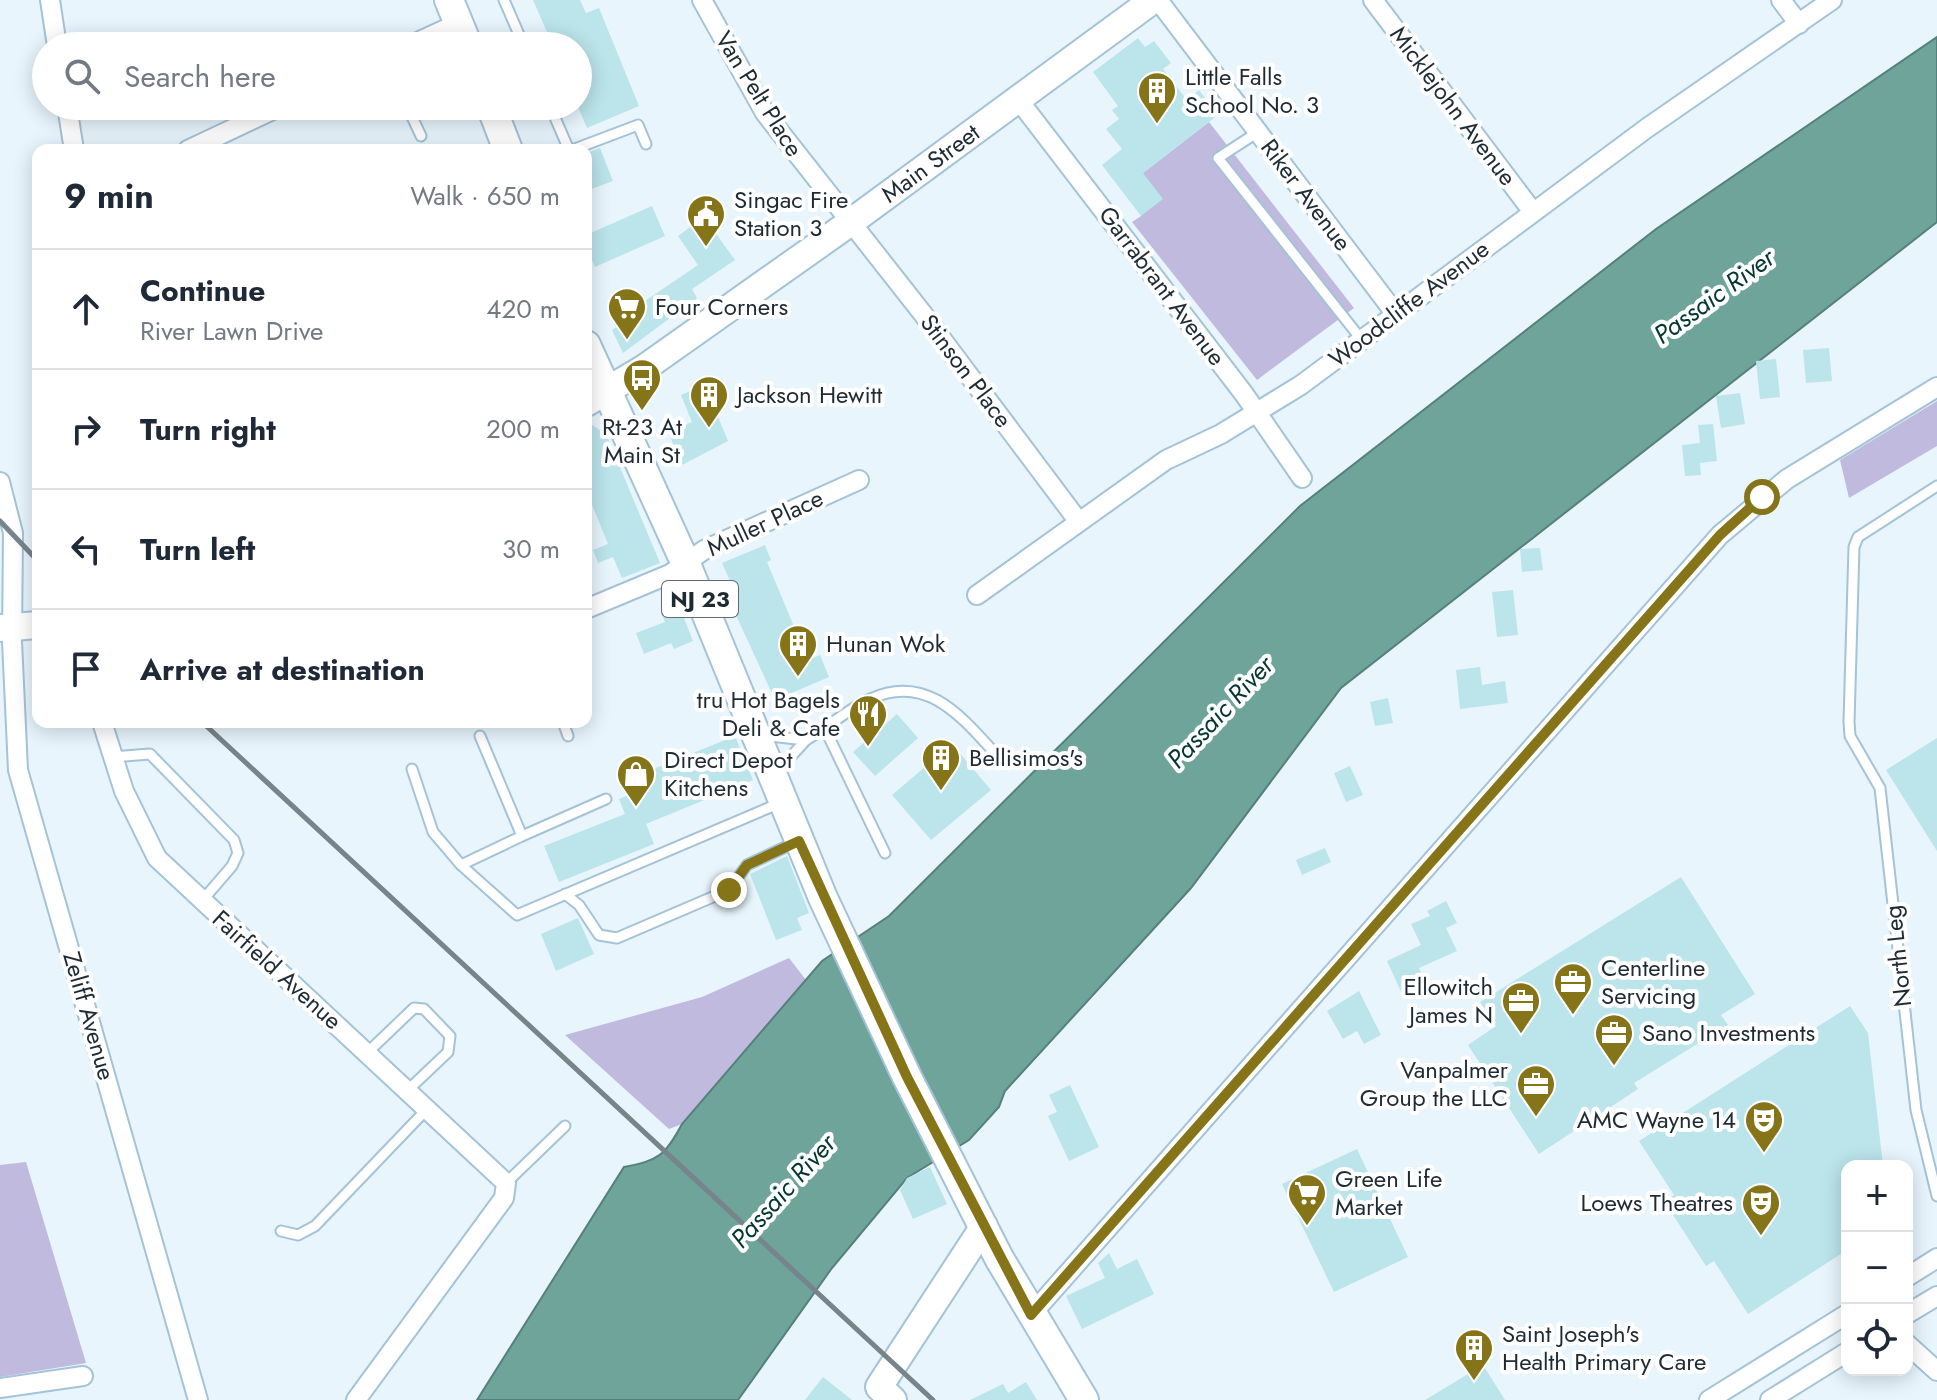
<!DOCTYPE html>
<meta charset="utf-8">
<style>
body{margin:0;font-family:Jost,sans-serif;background:#f2f2f3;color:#1f2937}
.controls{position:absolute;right:24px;bottom:24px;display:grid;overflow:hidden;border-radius:16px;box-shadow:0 4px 20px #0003}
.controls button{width:72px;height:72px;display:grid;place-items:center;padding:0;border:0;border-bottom:2px solid #e0e1e3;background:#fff;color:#1f2937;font:40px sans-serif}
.stop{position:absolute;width:24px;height:24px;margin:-18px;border:6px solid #857518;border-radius:50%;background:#fff}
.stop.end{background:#857518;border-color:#fff;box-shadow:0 2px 8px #0008}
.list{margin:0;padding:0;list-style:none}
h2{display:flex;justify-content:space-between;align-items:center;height:104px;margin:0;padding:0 32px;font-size:34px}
h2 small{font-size:26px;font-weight:400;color:#747a83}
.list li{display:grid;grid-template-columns:52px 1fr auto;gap:24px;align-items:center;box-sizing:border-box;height:120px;padding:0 32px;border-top:2px solid #e0e1e3}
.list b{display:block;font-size:30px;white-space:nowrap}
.list p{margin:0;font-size:26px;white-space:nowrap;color:#747a83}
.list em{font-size:26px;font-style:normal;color:#747a83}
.icon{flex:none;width:44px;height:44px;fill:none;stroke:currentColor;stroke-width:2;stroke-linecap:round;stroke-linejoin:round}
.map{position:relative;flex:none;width:1937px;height:1400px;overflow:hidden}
.search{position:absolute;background:#fff;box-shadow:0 4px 20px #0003;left:32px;top:32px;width:560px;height:88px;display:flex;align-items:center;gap:20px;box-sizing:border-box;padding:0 28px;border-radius:44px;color:#747a83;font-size:30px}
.panel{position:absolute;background:#fff;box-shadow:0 4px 20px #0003;left:32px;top:144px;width:560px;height:584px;border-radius:16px}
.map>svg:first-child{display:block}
</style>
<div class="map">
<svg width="1937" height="1400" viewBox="0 0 1937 1400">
<rect width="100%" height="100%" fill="#e8f5fd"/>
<path fill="#bfbade" d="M1209,122L1354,308L1257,380L1132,222L1141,216L1143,173Z
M1937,401V446L1849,498L1840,460Z
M789,958L806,980L682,1124L669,1129L565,1035L702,997Z
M26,1162L86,1363L0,1377V1165Z"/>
<path fill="#6ea49a" stroke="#56807b" stroke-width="2" d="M1937,37V222L1341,688L1191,888L1005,1091L999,1107L969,1140L907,1178L832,1268L738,1400H477L624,1167C659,1160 665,1156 682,1124L822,961L889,916L1300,506L1656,229Z"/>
<path fill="#bbe4eb" d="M533,0H580L586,13L599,8L639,106L587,128L578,107V46H553Z
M1138,38L1145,47L1154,41L1171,63L1163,69L1187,100L1199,90L1218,115L1143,173L1163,199L1141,216L1102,165L1122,149L1106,129L1119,119L1112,110L1118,106L1093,72Z
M600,148L613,181L586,191V153Z
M652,206L665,236L595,267L586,247V235Z
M704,217L735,260L692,289L697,298L623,353L612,330L648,307L645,301L698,265L678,236Z
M1829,348L1832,381L1806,383L1803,350Z
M1776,359L1780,397L1760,399L1756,361Z
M705,385L728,441L682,465L668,432L692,422L681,395Z
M1740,393L1745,424L1721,428L1716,396Z
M586,421L606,434L660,563L622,578L613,557L598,563L593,550L608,544L586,490Z
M1713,424L1717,461L1700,463L1701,475L1685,476L1682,445L1700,443L1698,425Z
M765,545L771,560L767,562L808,660L820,655L829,677L775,700L723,587L731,583L722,563Z
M1540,548L1543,570L1522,572L1520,549Z
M1513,590L1518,635L1497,637L1492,592Z
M680,608L693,641L674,649L671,643L644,654L636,633L665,622L662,615Z
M1480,667L1482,685L1505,681L1508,703L1460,709L1456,670Z
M1388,698L1393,723L1375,726L1370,702Z
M897,714L918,738L875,776L853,752Z
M735,736L753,780L646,824L654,844L559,882L544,846L625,814L619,799L629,795L624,781Z
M1937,738V851L1886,770Z
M952,744L991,790L931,840L892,795Z
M1350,766L1363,795L1346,802L1334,773Z
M1325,848L1331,862L1302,875L1296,860Z
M787,856L809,913L797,918L802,930L776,940L750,874Z
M1681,877L1755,994L1721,1015L1728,1025L1634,1083L1638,1089L1539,1154L1468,1045L1496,1026L1480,1002Z
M1446,901L1457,923L1446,928L1457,951L1419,968L1427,985L1403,996L1387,961L1421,945L1411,924L1430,916L1427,911Z
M578,918L594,954L556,971L541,934Z
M1359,991L1381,1035L1364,1044L1357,1031L1343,1039L1327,1011Z
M1850,1006L1868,1033L1883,1166H1847V1250L1748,1314L1714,1261L1706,1266L1664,1201L1674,1195L1639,1141Z
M1070,1085L1099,1147L1069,1161L1048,1116L1057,1112L1049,1095Z
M1357,1149L1408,1257L1334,1292L1282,1184Z
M930,1167L947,1204L913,1219L900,1190L907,1178Z
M1109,1253L1117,1269L1137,1259L1154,1294L1082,1329L1066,1296L1105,1278L1098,1263Z
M1483,1365L1505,1400H1425Z
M823,1377L852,1400H805Z
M1026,1382L1037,1400H970L1003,1384L1008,1393Z"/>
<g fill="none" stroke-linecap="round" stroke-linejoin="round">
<defs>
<path id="lane" d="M504,0L524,46
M407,106L421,136
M550,106L569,150
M1258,132L1218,158L1361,339
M572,150L638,125L646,144
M1937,486L1858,537L1854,547L1849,722L1850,736L1880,788L1916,1110L1937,1196
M563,722L568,736
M825,729L885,853
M760,735L806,740L775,774
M480,736L522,836L461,865L517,915L780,803
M806,740C827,728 848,709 870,699C931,671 966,723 1004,763
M112,757L150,754L234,840L238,853L232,866L201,902
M412,769L433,832L461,865
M522,836L606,799
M565,894L579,905L599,935L617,938L729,890L747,865L796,842
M368,1052L414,1008L424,1009L450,1036L448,1052L408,1090
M506,1183L565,1126
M281,1231L298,1235L315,1226L428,1108"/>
<path id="street" d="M50,0L57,46
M702,0L765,113L923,314L1079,522
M1158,0L1395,313
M1373,0L1533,212
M1781,0L1799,24
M409,46L459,23
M1017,98L1244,394L1302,478
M67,106L74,150
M188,150L281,106
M0,482L13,533L12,641L18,770L198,1400
M977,595L1166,460L1221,434L1301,385L1647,128L1832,0
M586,609L670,574L704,550L859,480
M102,722L124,791L157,858L506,1183L504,1198L356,1400
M1907,1277L1937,1258
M1907,1314L1937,1296
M1031,1315L1720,535L1787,479L1937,387
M1907,1344L1937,1371
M0,1388L83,1376
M1709,1400L1847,1314
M1770,1400L1847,1352"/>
<g id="secondary">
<path id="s1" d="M586,403L643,369L851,222L1153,0"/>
<path d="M0,628L38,625"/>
<path d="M893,1400L879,1387L984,1226"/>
</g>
<path id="primary" d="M449,0L468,46
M491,106L508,150
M586,345L686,564L823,898L907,1077L999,1258L1084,1400"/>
</defs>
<use href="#lane" stroke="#a4c3d7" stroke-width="13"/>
<use href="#street" stroke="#a4c3d7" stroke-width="22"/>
<use href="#secondary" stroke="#a4c3d7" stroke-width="30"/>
<use href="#primary" stroke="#a4c3d7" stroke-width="32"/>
<use href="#lane" stroke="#fff" stroke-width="9"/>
<use href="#street" stroke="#fff" stroke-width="18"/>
<use href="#secondary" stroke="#fff" stroke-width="26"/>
<use href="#primary" stroke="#fff" stroke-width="28"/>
<path stroke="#78848c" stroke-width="5" d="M0,521L38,561
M202,722L933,1400"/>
</g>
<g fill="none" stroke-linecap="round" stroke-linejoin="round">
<path stroke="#857518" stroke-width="10" d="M729,890L747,865L799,841L907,1077L1031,1315L1720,535L1762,497"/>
</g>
<defs>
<symbol id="building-pin" viewBox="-11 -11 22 30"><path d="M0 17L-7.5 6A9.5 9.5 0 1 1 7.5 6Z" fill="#857518" stroke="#fff"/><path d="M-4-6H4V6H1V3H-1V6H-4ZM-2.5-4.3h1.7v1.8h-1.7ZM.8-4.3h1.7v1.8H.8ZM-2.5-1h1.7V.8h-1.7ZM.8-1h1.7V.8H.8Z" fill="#fff"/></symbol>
<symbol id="civic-pin" viewBox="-11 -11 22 30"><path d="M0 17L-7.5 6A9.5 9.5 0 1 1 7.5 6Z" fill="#857518" stroke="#fff"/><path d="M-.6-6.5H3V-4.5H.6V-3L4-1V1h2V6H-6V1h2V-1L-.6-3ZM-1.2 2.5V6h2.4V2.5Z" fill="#fff"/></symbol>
<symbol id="supermarket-pin" viewBox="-11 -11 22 30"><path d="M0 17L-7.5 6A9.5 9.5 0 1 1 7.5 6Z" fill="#857518" stroke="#fff"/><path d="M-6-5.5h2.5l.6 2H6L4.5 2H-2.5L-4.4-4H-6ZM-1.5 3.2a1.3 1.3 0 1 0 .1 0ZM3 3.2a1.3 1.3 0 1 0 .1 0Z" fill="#fff"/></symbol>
<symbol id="bus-pin" viewBox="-11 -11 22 30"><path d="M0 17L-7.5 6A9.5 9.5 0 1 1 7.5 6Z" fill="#857518" stroke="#fff"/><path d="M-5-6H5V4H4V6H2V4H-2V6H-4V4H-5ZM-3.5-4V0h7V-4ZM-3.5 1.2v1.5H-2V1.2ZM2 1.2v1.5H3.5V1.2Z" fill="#fff"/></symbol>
<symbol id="restaurant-pin" viewBox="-11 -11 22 30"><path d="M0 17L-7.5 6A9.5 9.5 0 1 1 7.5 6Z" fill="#857518" stroke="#fff"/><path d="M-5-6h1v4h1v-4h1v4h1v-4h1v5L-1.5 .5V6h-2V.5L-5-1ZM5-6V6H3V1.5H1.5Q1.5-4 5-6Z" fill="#fff"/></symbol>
<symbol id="shop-pin" viewBox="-11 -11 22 30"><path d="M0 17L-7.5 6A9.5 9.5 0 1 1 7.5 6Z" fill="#857518" stroke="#fff"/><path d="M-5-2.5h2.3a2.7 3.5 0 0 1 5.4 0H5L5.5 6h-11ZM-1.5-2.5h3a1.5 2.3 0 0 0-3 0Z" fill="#fff"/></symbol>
<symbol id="office-pin" viewBox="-11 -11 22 30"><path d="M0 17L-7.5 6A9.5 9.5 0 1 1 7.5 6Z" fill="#857518" stroke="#fff"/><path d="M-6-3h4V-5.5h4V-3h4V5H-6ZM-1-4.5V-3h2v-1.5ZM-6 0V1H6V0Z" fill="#fff"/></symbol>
<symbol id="theatre-pin" viewBox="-11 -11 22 30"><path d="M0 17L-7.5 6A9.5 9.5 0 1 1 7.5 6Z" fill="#857518" stroke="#fff"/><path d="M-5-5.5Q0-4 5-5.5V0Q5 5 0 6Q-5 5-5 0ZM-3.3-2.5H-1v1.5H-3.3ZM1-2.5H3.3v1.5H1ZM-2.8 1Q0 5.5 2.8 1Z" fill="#fff"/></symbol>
</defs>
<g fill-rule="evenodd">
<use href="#building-pin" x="1135" y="69" width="44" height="60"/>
<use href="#civic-pin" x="684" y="192" width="44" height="60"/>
<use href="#supermarket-pin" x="605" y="285" width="44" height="60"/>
<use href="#bus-pin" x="620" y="356" width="44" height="60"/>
<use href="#building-pin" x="687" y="373" width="44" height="60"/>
<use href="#building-pin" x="776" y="622" width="44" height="60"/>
<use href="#restaurant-pin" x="846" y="692" width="44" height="60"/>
<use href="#building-pin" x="919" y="736" width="44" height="60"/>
<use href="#shop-pin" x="614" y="752" width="44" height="60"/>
<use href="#office-pin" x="1551" y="960" width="44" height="60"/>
<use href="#office-pin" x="1499" y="979" width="44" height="60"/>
<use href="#office-pin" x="1592" y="1011" width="44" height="60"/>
<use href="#office-pin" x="1514" y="1062" width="44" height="60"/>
<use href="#theatre-pin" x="1742" y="1098" width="44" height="60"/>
<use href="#supermarket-pin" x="1285" y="1171" width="44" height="60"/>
<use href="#theatre-pin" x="1739" y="1181" width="44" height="60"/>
<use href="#building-pin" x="1452" y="1326" width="44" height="60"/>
</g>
<g text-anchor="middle" stroke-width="8" stroke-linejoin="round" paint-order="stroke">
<rect fill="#fff" stroke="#626b70" stroke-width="2" x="662" y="581" width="76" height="36" rx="6"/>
<g font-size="22" font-weight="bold" fill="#1f2b33">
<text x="700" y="607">NJ 23</text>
</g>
<g font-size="24" fill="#1f2b33" stroke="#fff" text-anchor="start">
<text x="1185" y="85">Little Falls<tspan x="1185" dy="28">School No. 3</tspan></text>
<text x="734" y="208">Singac Fire<tspan x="734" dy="28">Station 3</tspan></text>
<text x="655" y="315">Four Corners</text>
<text x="737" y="403">Jackson Hewitt</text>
<text x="642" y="435" text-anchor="middle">Rt-23 At<tspan x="642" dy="28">Main St</tspan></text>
<text x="826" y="652">Hunan Wok</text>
<text x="840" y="708" text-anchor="end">tru Hot Bagels<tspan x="840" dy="28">Deli &amp; Cafe</tspan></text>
<text x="969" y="766">Bellisimos's</text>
<text x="664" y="768">Direct Depot<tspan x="664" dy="28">Kitchens</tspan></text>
<text x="1601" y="976">Centerline<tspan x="1601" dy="28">Servicing</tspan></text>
<text x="1493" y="995" text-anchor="end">Ellowitch<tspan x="1493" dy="28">James N</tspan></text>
<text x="1642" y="1041">Sano Investments</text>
<text x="1508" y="1078" text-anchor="end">Vanpalmer<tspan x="1508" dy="28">Group the LLC</tspan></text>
<text x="1736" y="1128" text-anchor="end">AMC Wayne 14</text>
<text x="1335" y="1187">Green Life<tspan x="1335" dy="28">Market</tspan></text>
<text x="1733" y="1211" text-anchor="end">Loews Theatres</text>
<text x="1502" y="1342">Saint Joseph's<tspan x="1502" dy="28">Health Primary Care</tspan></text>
</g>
<g font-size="24" fill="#1f2b33" stroke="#fff">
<text transform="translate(759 94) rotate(58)" y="8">Van Pelt Place</text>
<text transform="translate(1453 106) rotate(53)" y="8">Micklejohn Avenue</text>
<text dy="8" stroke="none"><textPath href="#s1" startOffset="420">Main Street</textPath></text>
<text transform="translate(1306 195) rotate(53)" y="8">Riker Avenue</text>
<text transform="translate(1162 286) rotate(53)" y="8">Garrabrant Avenue</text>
<text transform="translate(1409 304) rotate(-37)" y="8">Woodcliffe Avenue</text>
<text transform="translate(966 371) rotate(53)" y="8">Stinson Place</text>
<text transform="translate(765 523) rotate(-25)" y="8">Muller Place</text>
<text transform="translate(1898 956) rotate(-96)" y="8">North Leg</text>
<text transform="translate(277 970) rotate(42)" y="8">Fairfield Avenue</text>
<text transform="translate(89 1016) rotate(74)" y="8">Zeliff Avenue</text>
</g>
<g font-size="26" font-style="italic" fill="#033730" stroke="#fff">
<text transform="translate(1714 296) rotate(-36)" y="9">Passaic River</text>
<text transform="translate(1220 712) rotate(-47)" y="9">Passaic River</text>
<text transform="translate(783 1191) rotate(-48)" y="9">Passaic River</text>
</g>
</g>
</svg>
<div class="controls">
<button>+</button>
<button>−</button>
<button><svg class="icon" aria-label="locate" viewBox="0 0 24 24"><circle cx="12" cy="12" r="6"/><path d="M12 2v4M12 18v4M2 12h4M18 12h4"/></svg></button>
</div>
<div class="stop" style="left:1762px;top:497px"></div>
<div class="stop end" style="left:729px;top:890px"></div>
<div class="search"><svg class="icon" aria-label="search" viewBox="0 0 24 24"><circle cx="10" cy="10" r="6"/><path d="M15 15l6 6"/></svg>Search here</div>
<section class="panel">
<h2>9 min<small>Walk · 650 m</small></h2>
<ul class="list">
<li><svg class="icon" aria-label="ahead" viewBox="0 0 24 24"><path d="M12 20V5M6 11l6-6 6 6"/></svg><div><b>Continue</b><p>River Lawn Drive</p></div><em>420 m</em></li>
<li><svg class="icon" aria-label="right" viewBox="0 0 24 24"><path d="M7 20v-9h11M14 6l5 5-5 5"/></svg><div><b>Turn right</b></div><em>200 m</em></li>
<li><svg class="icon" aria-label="left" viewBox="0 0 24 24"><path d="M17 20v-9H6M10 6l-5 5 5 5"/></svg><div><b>Turn left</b></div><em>30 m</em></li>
<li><svg class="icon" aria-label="arrive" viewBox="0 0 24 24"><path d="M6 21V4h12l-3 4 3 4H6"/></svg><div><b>Arrive at destination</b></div></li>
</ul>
</section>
</div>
